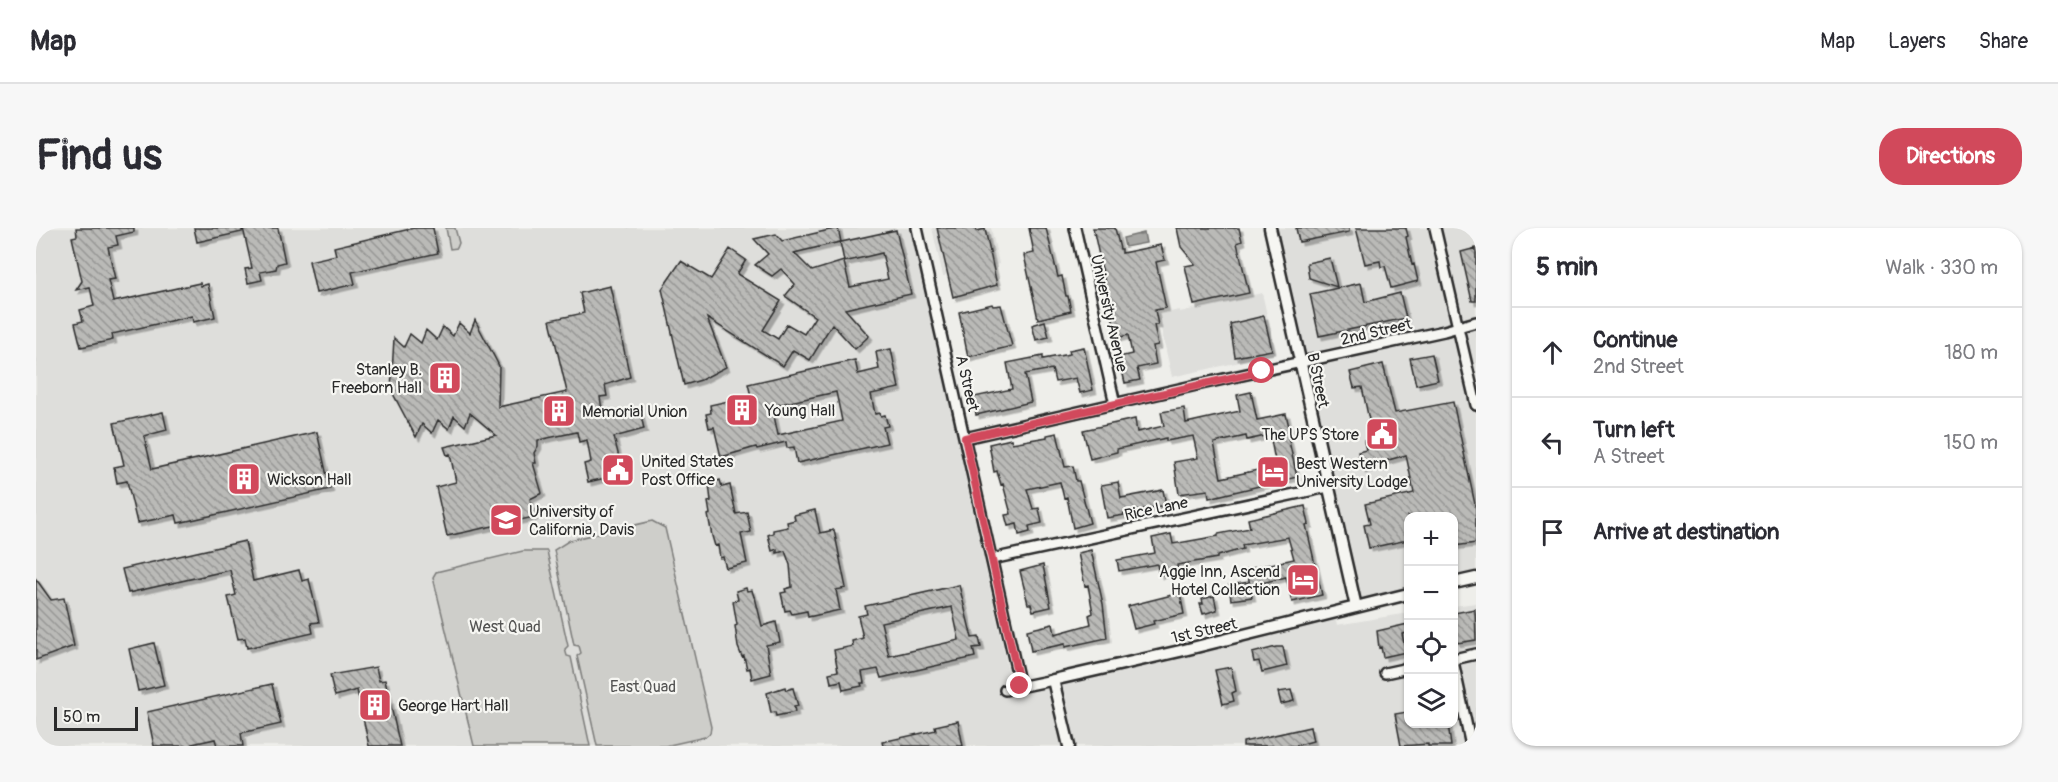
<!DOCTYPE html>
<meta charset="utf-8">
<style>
body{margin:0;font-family:Pangolin,sans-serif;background:#f7f7f7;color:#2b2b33}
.controls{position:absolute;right:18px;bottom:18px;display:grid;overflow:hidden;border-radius:12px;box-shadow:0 2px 4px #0004}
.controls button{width:54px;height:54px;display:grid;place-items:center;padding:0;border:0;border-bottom:2px solid #e1e1e2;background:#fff;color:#2b2b33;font:30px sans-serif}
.scale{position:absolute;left:18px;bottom:15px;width:84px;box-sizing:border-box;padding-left:6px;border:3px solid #2b2b2b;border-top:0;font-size:16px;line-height:21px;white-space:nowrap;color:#2b2b2b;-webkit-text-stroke:4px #f6f6f2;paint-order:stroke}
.stop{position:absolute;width:18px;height:18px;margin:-14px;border:4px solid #d1495b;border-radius:50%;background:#fff}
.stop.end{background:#d1495b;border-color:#fff;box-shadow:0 2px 6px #0008}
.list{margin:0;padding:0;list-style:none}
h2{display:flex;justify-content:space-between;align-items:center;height:78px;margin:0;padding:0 24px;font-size:26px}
h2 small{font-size:20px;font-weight:400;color:#7c7c81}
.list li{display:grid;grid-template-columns:39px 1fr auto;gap:18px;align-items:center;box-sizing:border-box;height:90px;padding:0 24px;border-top:2px solid #e1e1e2}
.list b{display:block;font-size:22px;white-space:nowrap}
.list p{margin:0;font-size:20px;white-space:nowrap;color:#7c7c81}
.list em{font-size:20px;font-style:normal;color:#7c7c81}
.icon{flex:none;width:33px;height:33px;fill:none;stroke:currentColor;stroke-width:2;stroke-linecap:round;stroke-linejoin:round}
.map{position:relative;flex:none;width:1440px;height:518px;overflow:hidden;border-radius:24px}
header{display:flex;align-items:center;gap:36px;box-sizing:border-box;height:84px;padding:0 30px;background:#fff;border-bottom:2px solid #e1e1e2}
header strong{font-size:28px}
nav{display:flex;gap:33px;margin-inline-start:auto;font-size:21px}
.intro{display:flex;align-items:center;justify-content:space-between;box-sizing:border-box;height:144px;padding:0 36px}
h1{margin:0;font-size:42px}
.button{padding:15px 27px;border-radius:24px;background:#d1495b;color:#fff;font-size:21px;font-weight:700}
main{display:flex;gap:36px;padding:0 36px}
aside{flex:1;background:#fff;border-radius:24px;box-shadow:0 2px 4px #0004}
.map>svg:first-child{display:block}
</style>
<header>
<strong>Map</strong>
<nav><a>Map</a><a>Layers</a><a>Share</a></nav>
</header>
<div class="intro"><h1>Find us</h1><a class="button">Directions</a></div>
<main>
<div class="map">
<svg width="1440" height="518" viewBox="0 0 1440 518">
<defs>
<pattern id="grass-tufts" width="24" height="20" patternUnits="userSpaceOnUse" patternTransform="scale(1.5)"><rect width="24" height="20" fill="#cececa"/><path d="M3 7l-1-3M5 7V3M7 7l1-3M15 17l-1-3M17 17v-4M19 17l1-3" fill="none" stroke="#b1b1ae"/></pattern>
<pattern id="water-ripples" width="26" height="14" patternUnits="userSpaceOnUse" patternTransform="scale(1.5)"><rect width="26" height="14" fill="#a6a6a3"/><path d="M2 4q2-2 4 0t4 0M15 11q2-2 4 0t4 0" fill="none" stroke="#878785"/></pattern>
<pattern id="building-back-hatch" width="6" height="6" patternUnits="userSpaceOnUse" patternTransform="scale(1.5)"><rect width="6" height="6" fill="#babab7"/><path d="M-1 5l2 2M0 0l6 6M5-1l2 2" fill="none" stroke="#979795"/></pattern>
<filter id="shadow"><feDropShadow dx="3.5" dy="3.5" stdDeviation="0" flood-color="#0004"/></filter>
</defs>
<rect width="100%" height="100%" fill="#eeeeea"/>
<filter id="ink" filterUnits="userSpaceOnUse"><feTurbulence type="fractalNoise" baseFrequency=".0167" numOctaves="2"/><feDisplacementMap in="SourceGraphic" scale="12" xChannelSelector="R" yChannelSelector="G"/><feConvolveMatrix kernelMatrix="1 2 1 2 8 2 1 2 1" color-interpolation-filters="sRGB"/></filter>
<g filter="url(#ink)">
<path fill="#dededb" d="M0,0H879L926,208L921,210L975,455L1298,383L1301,397L1372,385V496H1418V378L1440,375V518H0Z
M896,0H955L963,36L907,48Z
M1235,0H1440V351L1418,356V289H1372V367L1320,379Z
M1226,65L1240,126L1136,149L1122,87L1143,82L1144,84Z"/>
<path fill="url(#grass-tufts)" stroke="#7c7c7a" stroke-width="1.5" d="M410,0H419L423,15L421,20L414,21Z"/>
<path fill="#cececa" stroke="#7c7c7a" stroke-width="1.5" d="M616,293L629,300L675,499L674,505L669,509L629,518H561L541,428L545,425L543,418L538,417L518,322L534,312Z
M487,323H511L532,418L529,421L531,428L535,429L554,518H438L397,349L400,344Z"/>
<path fill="url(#water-ripples)" stroke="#757573" stroke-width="1.5" d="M1108,5L1110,15L1089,19L1087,10Z"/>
<path fill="url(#building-back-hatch)" stroke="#2b2b2b" stroke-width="1.5" fill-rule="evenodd" filter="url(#shadow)" d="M40,0H98V4L80,8L82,17L72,19L79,51L72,52L77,74L164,55L165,58L172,56L179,89L157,94L156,88L76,106L77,112L45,119L39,95L47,93L44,82L58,78L54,59L40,62L46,53L36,9L41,8Z
M158,0H206V4L161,14Z
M207,0H242L249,34L241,36L240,41L224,44L226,52L212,55L209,41L216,40Z
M378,0H397L402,25L316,44L319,56L280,65L273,33L300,27L298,19Z
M802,0L805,14L860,2L875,66L809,81L833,108L819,121L796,96L774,132L757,122L747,138L671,90L690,139L665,152L648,157L626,61L645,33L675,51L694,21L710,32L701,46L745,73L727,102L742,111L751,96L768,106L779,89L749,68L759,56L745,41L736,48L719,37L732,26L718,11L740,6L746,13ZM804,14L808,33L776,43L758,25ZM846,25L852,51L814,59L808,34Z
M901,0H940L941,3L949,1L961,57L917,69Z
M993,0H1010L1022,49L1026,48L1030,68H1032L1035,83L1002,91L988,27L998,25Z
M1057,0H1079L1084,21H1086V25L1125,17L1129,32L1120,34L1130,80L1119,82L1122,97H1118L1122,117L1117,118L1120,136L1101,140L1104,152L1089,155L1083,129L1096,126L1092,107L1081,110Z
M1141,0H1203L1206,13L1201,15L1213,65L1158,77L1149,38L1159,36L1145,19Z
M1260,0H1313V4L1263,14Z
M1320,0H1370L1372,8L1370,9L1376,37L1378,36L1382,53L1355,60L1349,38L1345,39L1344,33L1329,36Z
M1440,20V73H1436L1425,24Z
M1294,30L1301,59L1273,50L1271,35Z
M1325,55L1329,74L1364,65L1370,90L1283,108L1274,66Z
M574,58L594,149L569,157L571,168L564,169L567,188L576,186V190L604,183L608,201L578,209L587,246L552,254L548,236L555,234L551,212L543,214L541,204L502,212V218L498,225L500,235H497L506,265L494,271L498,289L411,308L400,259L420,254L414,226L411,227L408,219L460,207L434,185L429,198L418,188L413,201L402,192L396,205L386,196L380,209L355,162L358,110L368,119L374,106L385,115L390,102L401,112L407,99L417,108L423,95L434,105L439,92L463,138L462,179L531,164L514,92L548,85L544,65Z
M956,76L957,78L965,77L976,118L932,129L923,84Z
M1228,88L1236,122L1199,129L1194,96Z
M1009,93L1013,109L1000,112L996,97Z
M1048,119L1057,162L1044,165L1040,150L1019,154L1016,141L989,146L995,174L940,187L938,169L976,161L971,135L1007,128V131L1034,126L1033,122Z
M855,121L863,160L835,166L839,186L844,185L845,188L849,187L852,198L847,199L851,215L761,235L758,219L751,220L750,214L721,221L720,219L685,229L678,199L673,200L670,186L675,185L674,177L715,168L712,156L819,132L822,146L843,141L840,124ZM800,164L806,193L742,207L736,178Z
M1396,126L1402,152L1380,157L1374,130Z
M1347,136L1359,185L1417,174L1440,281V315L1418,318V288H1372V312L1333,320L1328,297L1334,296L1329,276L1378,265L1370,227L1335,237L1336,239L1326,242L1322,224L1330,222L1328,213L1337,211L1326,159L1318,160L1314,144Z
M1215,164L1221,192L1250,186L1254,203L1251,204L1261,249L1173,270L1172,262L1143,266L1138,234L1162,230L1157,208L1130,213V210L1081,221V224L1054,231L1047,202L1099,191L1101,204L1128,198L1125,184L1148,180L1150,195L1204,183L1201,167ZM1234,207L1240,238L1185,250L1178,215L1210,208L1211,212Z
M127,184L131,202L108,208L116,241L281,204L294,261L142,295L140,287L101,295L91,253L81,255L78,239L88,237L78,195Z
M1021,205L1029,239L1037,238L1040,253H1043L1054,295L1037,300L1031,269L1028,270L1024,254L991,261L997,281L1003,280L1006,295L993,298L994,304L983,307L981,296L972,298L969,287L975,286L967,256L965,257L961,243L958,244L953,216L975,211L976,215L1011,209V207Z
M684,252L686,259L694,257L700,286L711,284L715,304L705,306L711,335L690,340L687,329L684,330L682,317L679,318L676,308L672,287L674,286L672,274L675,273L673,256Z
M1082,254L1085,270L1127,262L1130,277L1088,285V287L1071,290L1065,257Z
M1269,278L1273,296L1270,297L1286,367L1256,374L1250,349L1214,358L1211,341L1258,331L1252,309L1206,317L1207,321L1181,328V330L1141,337L1142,343L1123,347L1121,336L1083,343L1081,332L1119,325L1116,310L1135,306L1137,316L1182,308V306L1214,300L1212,291Z
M779,282L784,305L798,302L810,360L800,362L804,382L772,389L771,383L756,386L754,382L749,383L745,365L750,364L749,361L756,359L754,337L749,323L741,325V321L736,323L732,307L737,305V302L752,299L751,294L759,292L758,287Z
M209,313L217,353L263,342L266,353L273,351L283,394L275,395L277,405L211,420L209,410L202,411L194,377L192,369L200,367L194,342L92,365L86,341Z
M1055,322L1067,376L1071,410L1029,419V416L995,423L991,402L1017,396L1019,406L1055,396L1053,387L1057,385L1052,357L1049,358L1042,325Z
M1007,337L1015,379L997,383L995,376H992L984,343Z
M0,351L15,372L28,370L38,418L0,432Z
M1213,354L1216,369L1195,372L1193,357Z
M923,357L936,410L943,409L945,419L937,420L939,429L845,450L842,441L826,444L828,455H825L826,458L807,462L805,453L795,455L793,445L802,443L798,422L817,418L816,413L827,410L822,388L831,386L829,378ZM916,379L923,412L853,428L845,394Z
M710,360L711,363L716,362L718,369H719L726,398L740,394L744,414L730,417L735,446L716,451L714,440L711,441L708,428L706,429L702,419L699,398L701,397L697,373L702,372L700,363Z
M1144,365L1148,386L1117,393L1118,396L1098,401L1092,378Z
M1178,368L1181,382L1167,386L1164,376H1167L1166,371Z
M1439,381L1440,412L1421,415L1418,403V385Z
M1372,396V405L1366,406L1370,424L1347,429L1345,419L1343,420L1341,403Z
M118,415L128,457L102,463L93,421Z
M1240,419H1247L1251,438L1226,444L1223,433L1218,434L1216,425Z
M340,439L343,453L349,452L364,518H333L321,462L299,468L297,462L294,447Z
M1195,439L1200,463L1196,465L1198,473L1187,476L1179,442Z
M236,456L245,496L205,505L207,518H181L179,511L156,516L157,518H118L111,484Z
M749,459L750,462L757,460L762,478L758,479L759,484L740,488L739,484L735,485L731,465Z
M1255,462L1258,473L1245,476L1242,464Z
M1371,484L1372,495H1412L1415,518H1392V516L1365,518L1359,486Z
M922,493L927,518H847L846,514L900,502L899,498Z
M1274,499L1277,513L1259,518H1207V514Z"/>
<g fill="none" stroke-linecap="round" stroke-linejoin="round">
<defs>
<path id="minor" d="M881,0L984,458
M1039,0L1079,176
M1399,0L1440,177
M929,210L1165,156L1408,103L1440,94
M956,331L1292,259
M1418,431L1440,426
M1418,438L1435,518
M1349,445L1372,440
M969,462L1017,452"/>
<path id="tertiary" d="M1234,0L1320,379
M1418,355L1440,350
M1033,518L1017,452L1144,423L1372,366"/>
</defs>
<use href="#minor" stroke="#2b2b2b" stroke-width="14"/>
<use href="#tertiary" stroke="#2b2b2b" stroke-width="15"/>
<use href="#minor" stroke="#f6f6f2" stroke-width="9"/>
<use href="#tertiary" stroke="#f6f6f2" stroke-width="10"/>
</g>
</g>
<g fill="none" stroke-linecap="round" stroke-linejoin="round" filter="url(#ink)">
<path stroke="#d1495b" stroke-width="8" d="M984,458L929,210L1226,143"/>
</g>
<defs>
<symbol id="building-square" viewBox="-11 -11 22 22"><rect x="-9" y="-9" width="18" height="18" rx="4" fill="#d1495b" stroke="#f6f6f2"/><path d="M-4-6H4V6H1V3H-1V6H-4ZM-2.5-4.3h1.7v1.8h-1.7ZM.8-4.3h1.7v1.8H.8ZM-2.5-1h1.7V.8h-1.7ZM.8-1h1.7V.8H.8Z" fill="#fff"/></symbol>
<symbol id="civic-square" viewBox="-11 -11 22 22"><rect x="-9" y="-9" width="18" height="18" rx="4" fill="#d1495b" stroke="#f6f6f2"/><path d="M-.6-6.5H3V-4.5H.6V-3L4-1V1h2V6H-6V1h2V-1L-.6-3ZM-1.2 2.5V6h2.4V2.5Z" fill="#fff"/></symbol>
<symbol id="hotel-square" viewBox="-11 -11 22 22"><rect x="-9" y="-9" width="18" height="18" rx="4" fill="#d1495b" stroke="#f6f6f2"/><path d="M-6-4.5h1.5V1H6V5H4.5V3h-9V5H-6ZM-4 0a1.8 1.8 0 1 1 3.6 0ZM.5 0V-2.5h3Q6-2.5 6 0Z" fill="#fff"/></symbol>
<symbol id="university-square" viewBox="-11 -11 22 22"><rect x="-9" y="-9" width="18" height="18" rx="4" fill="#d1495b" stroke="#f6f6f2"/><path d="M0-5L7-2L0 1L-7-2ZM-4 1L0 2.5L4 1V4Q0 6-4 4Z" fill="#fff"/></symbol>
</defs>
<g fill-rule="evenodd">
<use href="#building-square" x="390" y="131" width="38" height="38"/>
<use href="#building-square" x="687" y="163" width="38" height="38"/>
<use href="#building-square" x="504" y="164" width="38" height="38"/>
<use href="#civic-square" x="1327" y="187" width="38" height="38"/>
<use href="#civic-square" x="563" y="223" width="38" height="38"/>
<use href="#hotel-square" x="1218" y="225" width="38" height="38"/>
<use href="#building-square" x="189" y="232" width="38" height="38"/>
<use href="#university-square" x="451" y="273" width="38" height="38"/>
<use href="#hotel-square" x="1248" y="333" width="38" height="38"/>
<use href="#building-square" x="320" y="458" width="38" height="38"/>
</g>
<g text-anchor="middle" stroke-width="4.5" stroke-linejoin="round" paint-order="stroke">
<g font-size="16" fill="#2b2b2b" stroke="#f6f6f2">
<text transform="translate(1074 85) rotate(77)" y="6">University Avenue</text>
<text transform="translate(1340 103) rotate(-13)" y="6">2nd Street</text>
<text transform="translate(1283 152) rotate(78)" y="6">B Street</text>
<text transform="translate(932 155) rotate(77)" y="6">A Street</text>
<text transform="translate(1120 280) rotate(-12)" y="6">Rice Lane</text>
<text transform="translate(1168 402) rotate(-13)" y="6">1st Street</text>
</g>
<g font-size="16" fill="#2b2b2b" stroke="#f6f6f2" text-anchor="start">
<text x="386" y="147" text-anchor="end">Stanley B.<tspan x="386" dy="18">Freeborn Hall</tspan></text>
<text x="729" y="188">Young Hall</text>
<text x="546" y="189">Memorial Union</text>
<text x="1323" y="212" text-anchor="end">The UPS Store</text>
<text x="605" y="239">United States<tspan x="605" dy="18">Post Office</tspan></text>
<text x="1260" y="241">Best Western<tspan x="1260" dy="18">University Lodge</tspan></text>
<text x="231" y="257">Wickson Hall</text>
<text x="493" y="289">University of<tspan x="493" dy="18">California, Davis</tspan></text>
<text x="1244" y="349" text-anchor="end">Aggie Inn, Ascend<tspan x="1244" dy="18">Hotel Collection</tspan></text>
<text x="362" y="483">George Hart Hall</text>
</g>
<g font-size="16" fill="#545453" stroke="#f6f6f2">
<text x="469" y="404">West Quad</text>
<text x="607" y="464">East Quad</text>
</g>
</g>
</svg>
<div class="controls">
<button>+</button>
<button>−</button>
<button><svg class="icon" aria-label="locate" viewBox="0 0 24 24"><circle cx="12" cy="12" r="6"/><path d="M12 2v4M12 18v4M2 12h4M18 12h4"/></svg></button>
<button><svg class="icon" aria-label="layers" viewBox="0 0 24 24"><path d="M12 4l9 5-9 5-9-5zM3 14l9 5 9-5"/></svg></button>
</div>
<div class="scale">50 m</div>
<div class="stop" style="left:1226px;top:143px"></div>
<div class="stop end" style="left:984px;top:458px"></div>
</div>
<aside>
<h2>5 min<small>Walk · 330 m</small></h2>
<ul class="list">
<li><svg class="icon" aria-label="ahead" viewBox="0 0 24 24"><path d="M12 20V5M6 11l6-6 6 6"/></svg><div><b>Continue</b><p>2nd Street</p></div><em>180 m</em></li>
<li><svg class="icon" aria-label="left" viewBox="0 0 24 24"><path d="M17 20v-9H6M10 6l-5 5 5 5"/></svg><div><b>Turn left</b><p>A Street</p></div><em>150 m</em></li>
<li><svg class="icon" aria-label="arrive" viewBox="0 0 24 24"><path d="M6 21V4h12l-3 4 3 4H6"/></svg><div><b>Arrive at destination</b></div></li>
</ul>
</aside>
</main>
